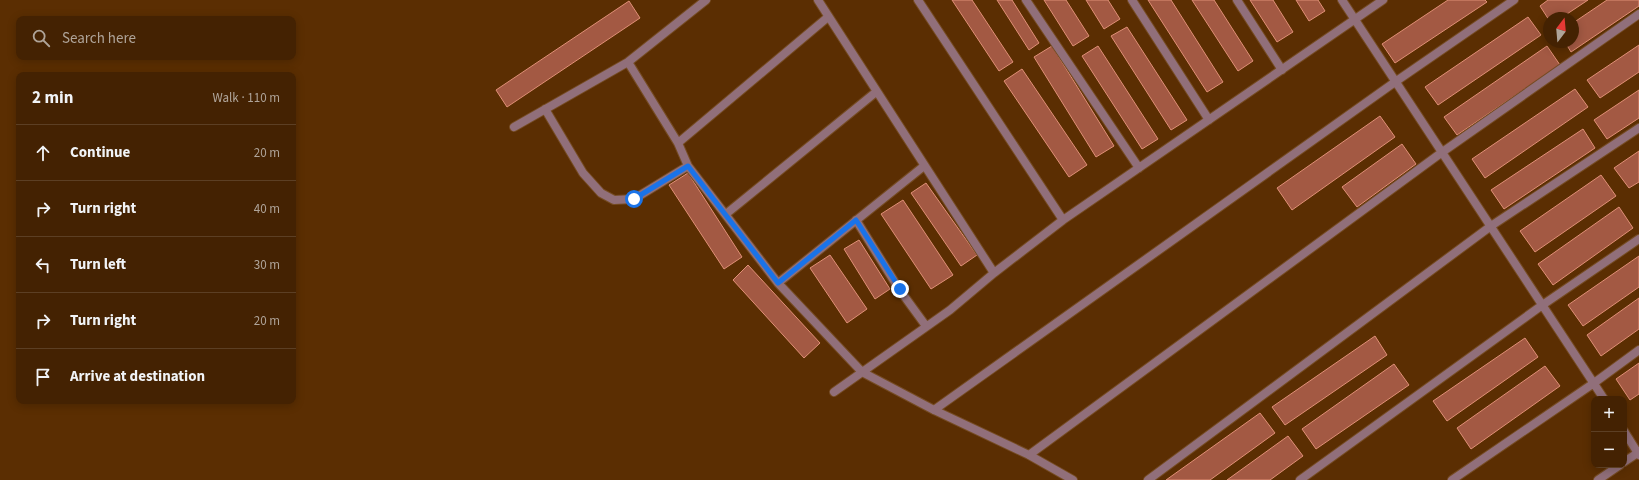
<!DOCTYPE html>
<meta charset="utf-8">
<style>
body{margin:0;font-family:"Source Sans 3",sans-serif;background:#4b2a0c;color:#f1f3f6}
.controls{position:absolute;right:12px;bottom:12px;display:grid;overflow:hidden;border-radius:8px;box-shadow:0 2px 10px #0003}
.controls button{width:36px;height:36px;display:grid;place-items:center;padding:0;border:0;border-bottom:1px solid #5c3f24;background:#442202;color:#f1f3f6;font:20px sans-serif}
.compass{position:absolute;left:1543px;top:12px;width:36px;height:36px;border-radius:50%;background:#442202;box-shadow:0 2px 10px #0003;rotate:16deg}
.stop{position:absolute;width:12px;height:12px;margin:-9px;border:3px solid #1a73e8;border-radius:50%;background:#fff}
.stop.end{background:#1a73e8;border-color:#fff;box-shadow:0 1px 4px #0008}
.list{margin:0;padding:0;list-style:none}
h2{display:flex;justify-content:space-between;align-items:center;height:52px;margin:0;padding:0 16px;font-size:17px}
h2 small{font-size:13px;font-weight:400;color:#afa499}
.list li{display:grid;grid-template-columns:26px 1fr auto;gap:12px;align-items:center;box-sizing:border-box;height:56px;padding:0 16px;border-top:1px solid #5c3f24}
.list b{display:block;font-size:15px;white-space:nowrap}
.list em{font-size:13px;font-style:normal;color:#afa499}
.icon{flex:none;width:22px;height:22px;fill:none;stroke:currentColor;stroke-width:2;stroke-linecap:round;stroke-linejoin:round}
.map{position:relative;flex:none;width:1639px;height:480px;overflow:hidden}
.search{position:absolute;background:#442202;box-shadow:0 2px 10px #0003;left:16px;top:16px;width:280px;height:44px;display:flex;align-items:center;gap:10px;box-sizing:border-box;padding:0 14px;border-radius:8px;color:#afa499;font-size:15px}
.panel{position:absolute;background:#442202;box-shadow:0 2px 10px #0003;left:16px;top:72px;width:280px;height:332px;border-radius:8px}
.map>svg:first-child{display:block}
</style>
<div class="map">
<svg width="1639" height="480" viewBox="0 0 1639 480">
<rect width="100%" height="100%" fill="#5b2e02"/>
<path fill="#a35943" stroke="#e09077" d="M952,0H972L1013,62L999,71Z
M997,0H1012L1039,43L1029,50Z
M1044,0H1066L1089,36L1073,46Z
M1086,0H1108L1120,19L1104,29Z
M1148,0H1171L1223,82L1207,92Z
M1192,0H1214L1253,61L1238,71Z
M1250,0H1273L1293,32L1277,42Z
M1296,0H1318L1325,11L1309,21Z
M1448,0H1485L1487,2L1395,63L1382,44Z
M1548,0H1588L1561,18H1549V20L1540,6Z
M1607,0H1639V6L1571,52L1565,42H1573V23Z
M629,1L640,18L507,107L496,90Z
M1528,17L1541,35L1438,105L1425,87Z
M1127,27L1187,120L1171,130L1111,36Z
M1639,45V72L1600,98L1587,80Z
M1052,46L1114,146L1096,157L1034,57Z
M1098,46L1158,139L1142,149L1082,56Z
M1547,46L1560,65L1457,135L1444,117Z
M1022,69L1087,165L1069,177L1004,81Z
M1575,89L1588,107L1485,178L1472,159Z
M1639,90V118L1607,139L1594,120Z
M1380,116L1395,137L1292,210L1277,188Z
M1583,129L1595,148L1504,209L1491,190Z
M1402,144L1416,164L1357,207L1342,187Z
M1639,151V182L1629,188L1614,168Z
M688,173L742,257L724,269L669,185Z
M1601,175L1616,196L1535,252L1520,231Z
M926,183L977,255L961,266L911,193Z
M903,200L953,275L931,289L881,214Z
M1619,207L1633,228L1553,285L1538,264Z
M859,240L890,289L875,299L844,249Z
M830,255L867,309L847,323L810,268Z
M1639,256V287L1583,326L1568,305Z
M748,265L820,343L804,358L733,280Z
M1639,298V329L1601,356L1587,335Z
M1375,336L1387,355L1285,425L1272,407Z
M1525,338L1538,357L1447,421L1433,401Z
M1639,363V394L1630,400L1616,379Z
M1394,364L1409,385L1316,449L1302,429Z
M1545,366L1560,386L1471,449L1457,428Z
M1260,413L1275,433L1210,480H1166Z
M1288,436L1303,456L1270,480H1227Z"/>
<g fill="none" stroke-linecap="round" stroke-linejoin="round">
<defs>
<path id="street" d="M818,0L994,273
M918,0L1063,220
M1026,0L1139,168
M1132,0L1209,120
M1237,0L1282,70
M1342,0L1604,399
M628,62L678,143L688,166L778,283L862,372L934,410L1029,455L1073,480
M545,109L583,173L601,193L614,200L634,199L688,166
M514,127L628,62L706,0
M678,143L828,17
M726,214L876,92
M856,220L899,289L926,326
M778,283L924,166
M834,392L950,310L994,273L1063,220L1383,0
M934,410L1395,82L1514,0
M1624,431L1639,455
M1029,455L1441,153L1639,14
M1624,462L1639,452
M1148,480L1491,226L1639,128
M1300,480L1541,306L1639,239
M1452,480L1594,383L1639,350
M1598,480L1620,465"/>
</defs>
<use href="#street" stroke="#754b22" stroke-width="10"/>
<use href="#street" stroke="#916f7a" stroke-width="8"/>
</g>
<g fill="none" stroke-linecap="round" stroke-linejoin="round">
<path stroke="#1a73e8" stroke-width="5" d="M634,199L688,166L778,283L856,220L900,289"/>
</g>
</svg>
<div class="controls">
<button>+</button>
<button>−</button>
</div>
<svg class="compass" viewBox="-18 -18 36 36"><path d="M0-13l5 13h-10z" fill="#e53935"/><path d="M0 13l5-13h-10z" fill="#afa499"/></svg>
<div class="stop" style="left:634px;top:199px"></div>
<div class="stop end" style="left:900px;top:289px"></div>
<div class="search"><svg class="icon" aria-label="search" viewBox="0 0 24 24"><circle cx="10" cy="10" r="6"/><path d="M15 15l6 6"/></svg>Search here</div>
<section class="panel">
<h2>2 min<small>Walk · 110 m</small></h2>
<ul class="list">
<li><svg class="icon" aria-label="ahead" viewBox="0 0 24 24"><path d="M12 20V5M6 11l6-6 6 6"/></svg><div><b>Continue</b></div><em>20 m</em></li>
<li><svg class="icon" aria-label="right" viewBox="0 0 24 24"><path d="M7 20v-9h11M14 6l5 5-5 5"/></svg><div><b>Turn right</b></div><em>40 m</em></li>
<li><svg class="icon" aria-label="left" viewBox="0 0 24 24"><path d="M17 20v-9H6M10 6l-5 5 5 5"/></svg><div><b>Turn left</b></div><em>30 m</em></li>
<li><svg class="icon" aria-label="right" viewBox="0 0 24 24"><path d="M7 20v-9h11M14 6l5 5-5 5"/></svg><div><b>Turn right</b></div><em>20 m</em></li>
<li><svg class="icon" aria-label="arrive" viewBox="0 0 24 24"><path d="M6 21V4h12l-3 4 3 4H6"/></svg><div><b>Arrive at destination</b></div></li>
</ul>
</section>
</div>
